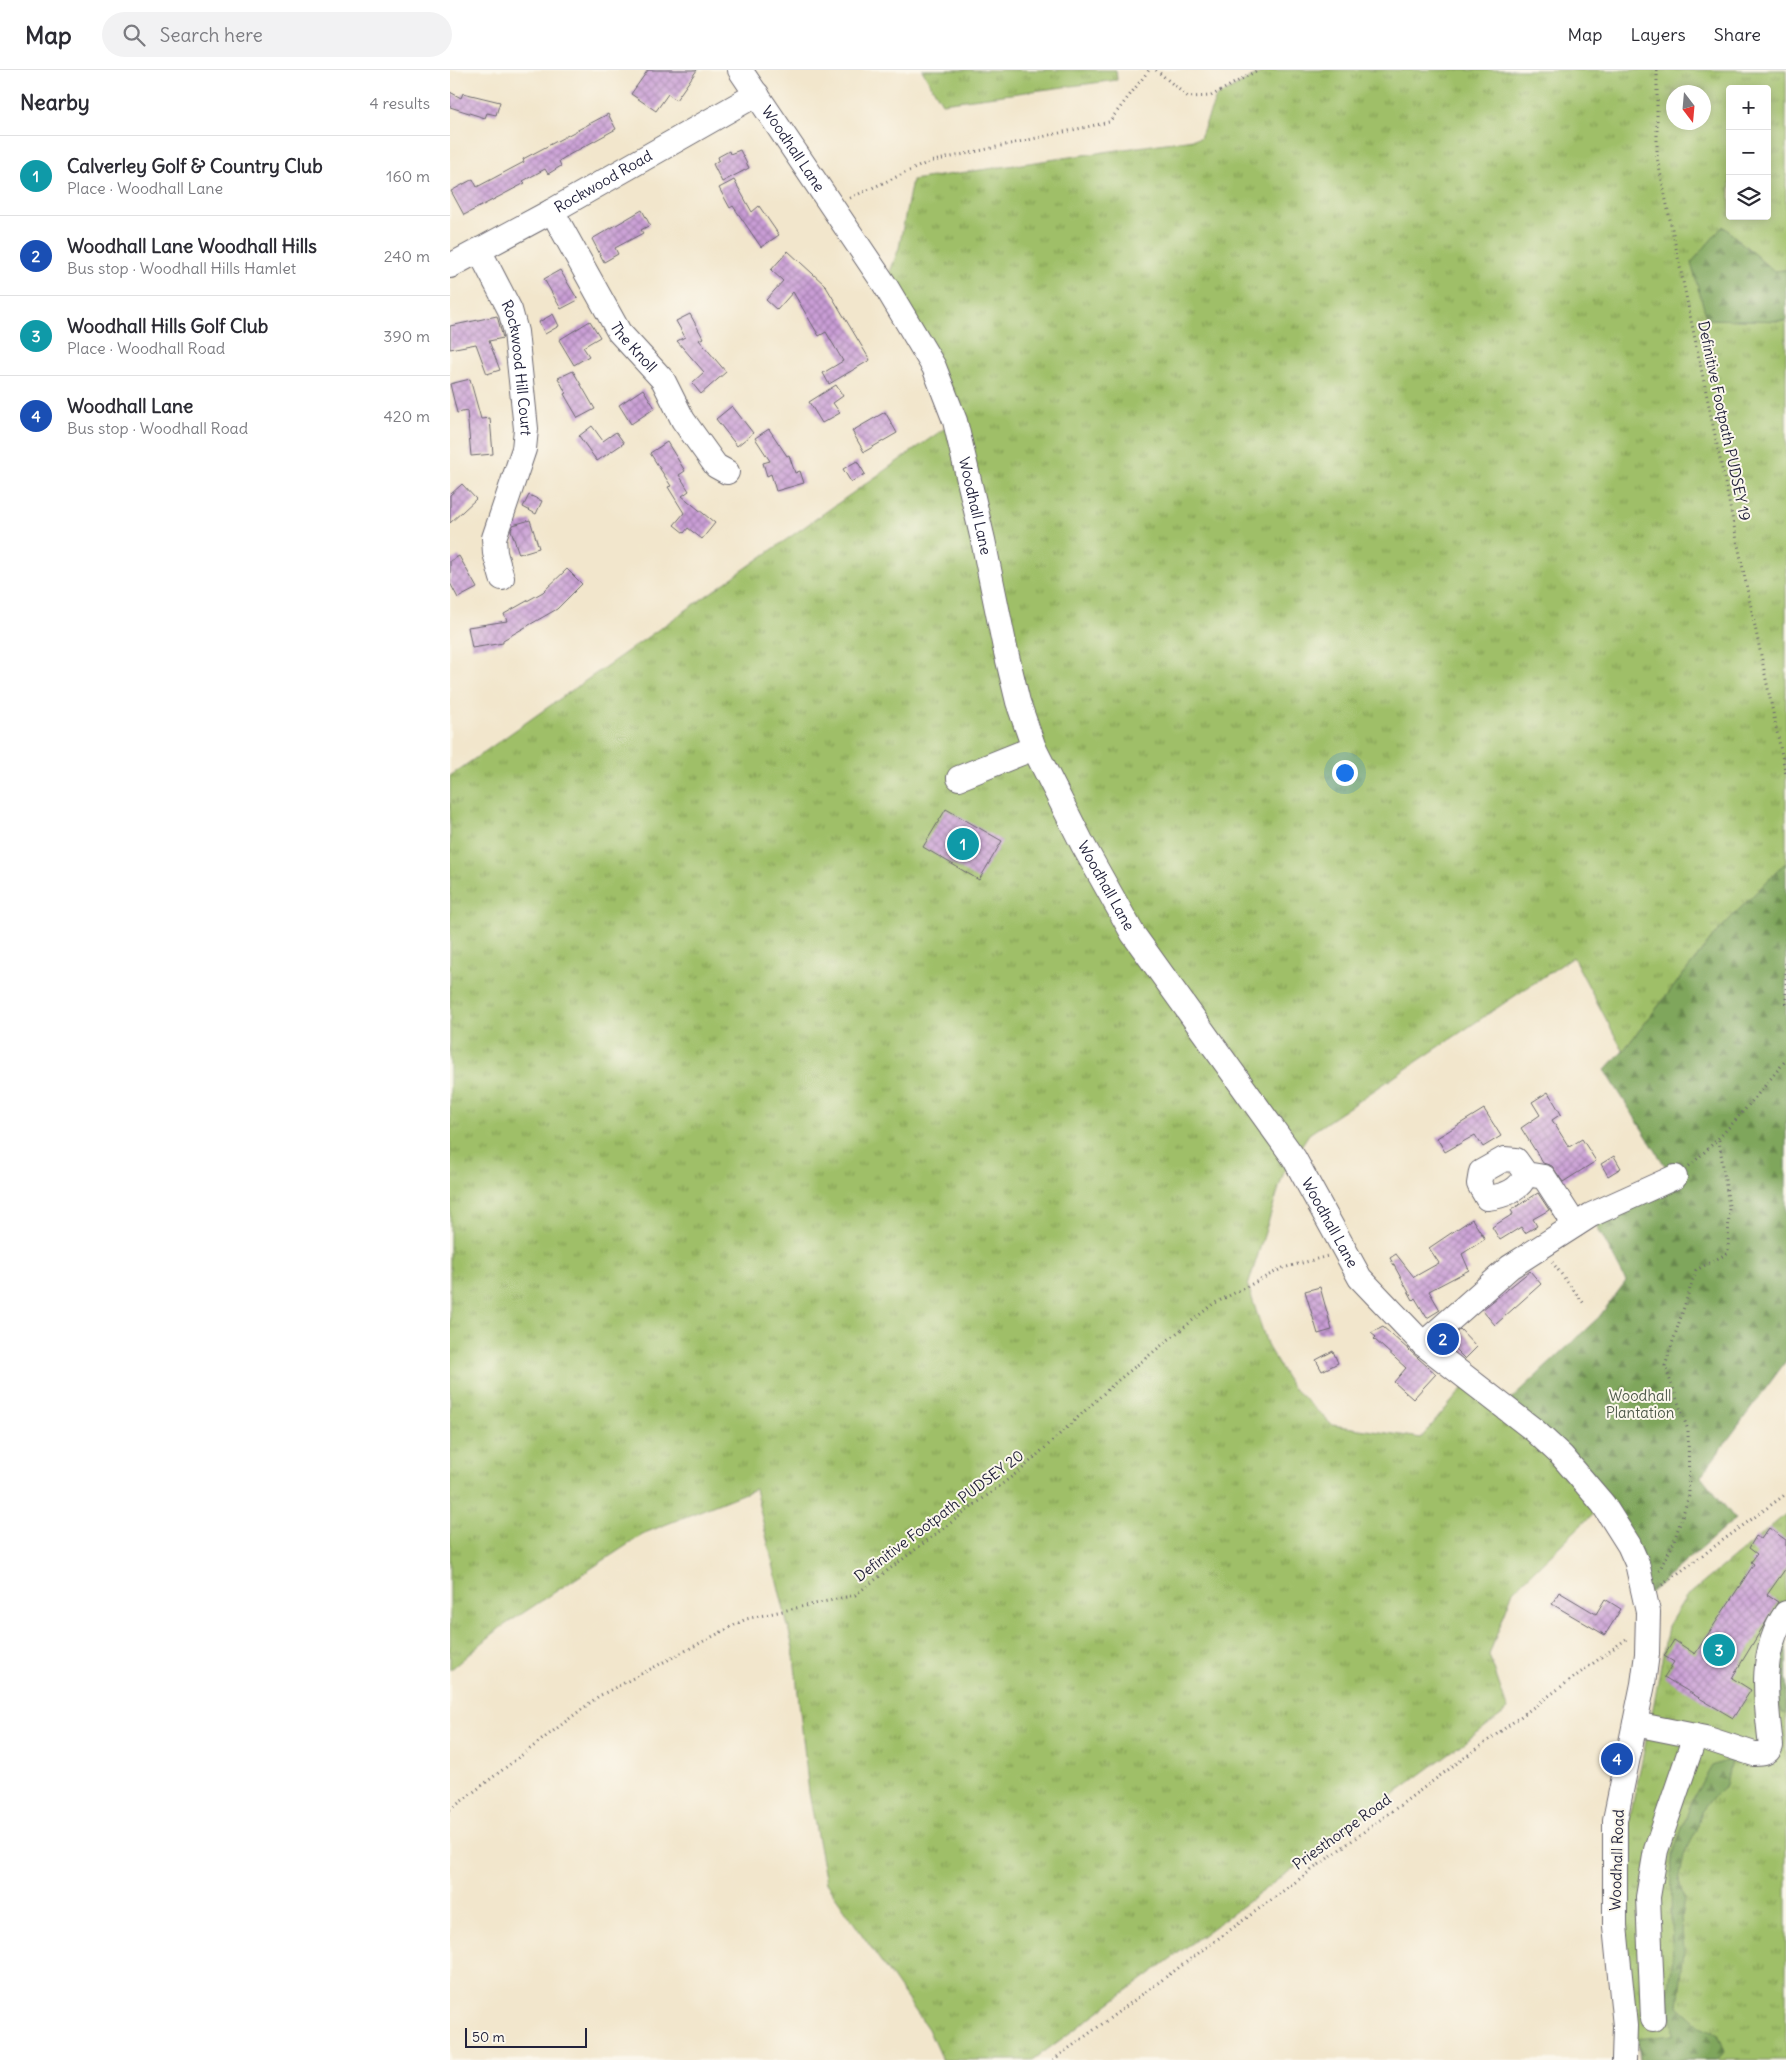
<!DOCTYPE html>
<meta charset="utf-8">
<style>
body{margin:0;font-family:Delius,sans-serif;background:#f2f2f3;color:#2b2b33}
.controls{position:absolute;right:15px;top:15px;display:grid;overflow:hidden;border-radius:5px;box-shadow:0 2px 12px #0003}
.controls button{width:45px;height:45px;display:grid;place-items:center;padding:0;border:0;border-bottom:1px solid #e1e1e2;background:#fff;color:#2b2b33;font:25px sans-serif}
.compass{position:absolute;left:1216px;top:15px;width:45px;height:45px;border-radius:50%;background:#fff;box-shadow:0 2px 12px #0003;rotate:164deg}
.scale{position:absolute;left:15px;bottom:12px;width:122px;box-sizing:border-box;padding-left:5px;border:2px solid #22223b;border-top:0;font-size:14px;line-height:18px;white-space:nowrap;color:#22223b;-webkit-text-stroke:4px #fbf7ec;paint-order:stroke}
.you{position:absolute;left:894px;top:702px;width:18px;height:18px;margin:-12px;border:4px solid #fff;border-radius:50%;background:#1a73e8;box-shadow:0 0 0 8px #1a73e833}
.badge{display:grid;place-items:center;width:32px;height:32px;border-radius:50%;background:#ea580c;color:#fff;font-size:16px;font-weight:700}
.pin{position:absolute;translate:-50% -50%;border:2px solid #fff;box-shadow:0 1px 5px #0006}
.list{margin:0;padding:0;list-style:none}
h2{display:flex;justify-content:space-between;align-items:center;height:65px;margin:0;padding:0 20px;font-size:21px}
h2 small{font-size:16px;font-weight:400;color:#7c7c81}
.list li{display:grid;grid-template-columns:32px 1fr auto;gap:15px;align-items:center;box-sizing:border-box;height:80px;padding:0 20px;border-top:1px solid #e1e1e2}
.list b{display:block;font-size:19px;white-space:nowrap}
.list p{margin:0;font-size:16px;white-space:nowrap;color:#7c7c81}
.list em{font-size:16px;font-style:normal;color:#7c7c81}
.icon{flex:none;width:28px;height:28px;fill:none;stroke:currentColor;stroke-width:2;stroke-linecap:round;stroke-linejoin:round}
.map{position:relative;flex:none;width:1336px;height:1990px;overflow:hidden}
header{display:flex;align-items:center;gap:30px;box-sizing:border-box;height:70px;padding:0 25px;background:#fff;border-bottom:1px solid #e1e1e2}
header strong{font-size:24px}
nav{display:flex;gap:28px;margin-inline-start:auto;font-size:18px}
.search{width:350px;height:45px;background:#f2f2f3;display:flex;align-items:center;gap:12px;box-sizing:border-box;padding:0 18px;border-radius:28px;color:#7c7c81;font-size:19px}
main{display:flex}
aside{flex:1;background:#fff}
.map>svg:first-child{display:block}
</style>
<header>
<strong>Map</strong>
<div class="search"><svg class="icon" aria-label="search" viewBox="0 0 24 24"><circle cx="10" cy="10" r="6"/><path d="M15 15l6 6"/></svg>Search here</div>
<nav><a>Map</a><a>Layers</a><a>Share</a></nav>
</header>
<main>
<aside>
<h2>Nearby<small>4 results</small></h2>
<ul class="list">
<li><span class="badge" style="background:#0f9aa8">1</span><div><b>Calverley Golf &amp; Country Club</b><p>Place · Woodhall Lane</p></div><em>160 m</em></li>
<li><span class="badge" style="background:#1a4fb4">2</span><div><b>Woodhall Lane Woodhall Hills</b><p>Bus stop · Woodhall Hills Hamlet</p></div><em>240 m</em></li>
<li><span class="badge" style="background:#0f9aa8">3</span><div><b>Woodhall Hills Golf Club</b><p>Place · Woodhall Road</p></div><em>390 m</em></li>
<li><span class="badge" style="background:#1a4fb4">4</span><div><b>Woodhall Lane</b><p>Bus stop · Woodhall Road</p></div><em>420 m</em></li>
</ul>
</aside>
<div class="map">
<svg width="1336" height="1990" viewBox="0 0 1336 1990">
<defs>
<pattern id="grass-tufts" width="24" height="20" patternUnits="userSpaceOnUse" patternTransform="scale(1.25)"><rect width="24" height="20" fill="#9fbf67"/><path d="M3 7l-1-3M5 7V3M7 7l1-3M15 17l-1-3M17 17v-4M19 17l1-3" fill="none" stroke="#819b56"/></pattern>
<pattern id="forest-firs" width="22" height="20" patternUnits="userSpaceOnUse" patternTransform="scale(1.25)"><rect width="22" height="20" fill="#7fa65c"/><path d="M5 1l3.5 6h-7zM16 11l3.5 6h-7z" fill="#68874d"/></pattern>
<pattern id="building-cross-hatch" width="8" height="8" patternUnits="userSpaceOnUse" patternTransform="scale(1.25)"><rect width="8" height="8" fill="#c99dd5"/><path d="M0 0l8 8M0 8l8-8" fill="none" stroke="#a380ae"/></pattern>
</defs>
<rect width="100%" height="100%" fill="#fbf7ec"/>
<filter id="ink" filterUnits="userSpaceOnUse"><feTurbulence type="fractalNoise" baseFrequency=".02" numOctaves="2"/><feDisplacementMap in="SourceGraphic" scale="10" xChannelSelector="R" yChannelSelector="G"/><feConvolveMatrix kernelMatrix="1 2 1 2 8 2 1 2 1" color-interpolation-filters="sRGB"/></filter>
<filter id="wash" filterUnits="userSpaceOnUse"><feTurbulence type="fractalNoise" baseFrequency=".0096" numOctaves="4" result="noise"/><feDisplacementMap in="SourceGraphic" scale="20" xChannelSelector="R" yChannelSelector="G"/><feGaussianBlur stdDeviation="1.12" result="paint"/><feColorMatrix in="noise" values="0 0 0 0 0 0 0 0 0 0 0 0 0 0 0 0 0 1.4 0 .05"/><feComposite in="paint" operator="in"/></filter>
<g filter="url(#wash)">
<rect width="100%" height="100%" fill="#f2e6cc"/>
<path fill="url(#grass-tufts)" stroke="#607051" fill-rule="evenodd" d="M472,0H666L667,10L492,33Z
M816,0H1336V200L1323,201L1273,156L1257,249L1336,251V794L1266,863L1173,981L1123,887L859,1064L834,1102L798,1216L818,1277L841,1316L882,1355L971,1368L1019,1311L1153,1434L1063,1521L1039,1585L1058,1640L583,1990H492L478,1959L376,1813L359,1723L343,1578L305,1419L197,1462L50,1558L0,1600V706L505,351L435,215L449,178L462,110L750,68L766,27ZM1280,19H1317V146H1280ZM1224,22H1254V52H1224Z
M1336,1444V1990H1189L1174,1871L1175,1770L1203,1638L1218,1556L1235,1528Z"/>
<path fill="url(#forest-firs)" stroke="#50644c" d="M1273,156L1323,201L1336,200V251L1257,249L1241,193Z
M1334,794H1336V1291L1251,1406L1285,1449L1195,1527L1179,1475L1053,1337L1149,1247L1176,1211L1141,1145L1217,1099L1155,1000L1173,981L1266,863Z
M1336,1582V1644L1332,1643C1322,1626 1325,1601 1332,1583Z
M1281,1689L1276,1716L1262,1728L1251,1742L1247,1760L1234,1785L1229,1811L1234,1829L1231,1848L1234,1880L1228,1936L1250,1956L1267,1963L1274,1982L1267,1990H1189L1188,1969L1223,1965L1222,1946L1217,1928L1223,1890L1221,1854L1222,1785L1244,1726L1262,1696Z"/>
<g id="blocks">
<path fill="url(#building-cross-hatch)" d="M198,0H247L226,30L218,24L206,41L181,24Z
M0,22L11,28L13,23L50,32L46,45L37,43L35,48L0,37Z
M158,44L166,59L117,86L109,91L111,96L98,104L95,99L73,111L75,113L14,145L1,121L23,109L27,117L74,92L73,89Z
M290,80L299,98L272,112L263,94L269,90L268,87L279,81L280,84Z
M284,110L302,142L309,136L329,165L311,177L283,136L280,138L269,118Z
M192,140L200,155L191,160L193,163L165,178L168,184L154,192L142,169Z
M338,181L375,215L420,290L379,314L373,303L393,291L376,262L369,266L343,222L327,240L316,230L333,211L321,200Z
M110,200L128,230L111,239L94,209Z
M103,244L109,256L95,264L89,252Z
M240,244L253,268L249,270L276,302L251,324L242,313L254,302L227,271L235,267L226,251Z
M47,246L53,268L39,271L50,300L37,304L26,274L0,279V256Z
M140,251L150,267L133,277L139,286L124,295L109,270Z
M123,301L145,339L128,348L114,324L116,323L108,308Z
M20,309L31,349L40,348L43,384L21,386L17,341L7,343L0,314Z
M386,315L393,326L383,333L390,343L372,353L359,332Z
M193,319L205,338L181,354L169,335Z
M282,336L303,363L287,376L266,349Z
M435,342L447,363L414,382L402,361Z
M142,356L153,371L166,362L174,373L147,391L129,366Z
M319,359L337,386L339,385L345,403L350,401L354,413L326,421L321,404L317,406L313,393L320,391L305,368Z
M217,372L235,401L229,405L239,421L232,426L265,453L252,469L238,458L234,463L224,455L234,443L218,417L221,416L200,383Z
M407,391L415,404L401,412L393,399Z
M12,414L26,429L0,453V425Z
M79,425L92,431L86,444L73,437Z
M80,450L89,478L69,484L61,460L63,455Z
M9,486L27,518L8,528L0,513V491Z
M117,499L132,514L107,539L53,570V573L22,578L18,557L57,551L54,544L93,522Z
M496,739L552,771L529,810L473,777Z
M1098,1022L1111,1044L1102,1050L1119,1077L1132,1069L1146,1091L1113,1112L1102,1096L1093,1093L1071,1058L1090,1045L1082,1032Z
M1034,1039L1051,1066L1033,1077L1025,1065L995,1082L987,1068Z
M1164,1086L1171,1098L1158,1106L1151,1094Z
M1088,1123L1099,1140L1083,1149L1087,1156L1075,1163L1071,1157L1050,1170L1042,1157L1063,1144L1061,1140Z
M1022,1149L1035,1169L1012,1184L1019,1200L979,1221L990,1240L977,1248L965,1228L963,1230L940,1188L946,1184L964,1207L989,1193L979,1178Z
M1080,1201L1091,1214L1045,1255L1032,1240Z
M870,1217L882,1260L868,1264L855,1221Z
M933,1257L986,1304L963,1329L944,1312L956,1298L924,1269L926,1267L921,1263Z
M1010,1259L1027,1277L1015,1289L997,1271Z
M883,1281L888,1293L872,1301L866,1290Z
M1319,1458L1336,1470V1498L1317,1525L1328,1532L1282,1608L1301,1620L1283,1648L1214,1607L1224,1592L1214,1586L1224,1570L1245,1584L1304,1494L1301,1492L1307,1484L1299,1478L1306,1466L1311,1469Z
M1109,1522L1146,1544L1155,1529L1171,1539L1155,1565L1102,1534Z"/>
</g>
</g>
<g filter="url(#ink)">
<use href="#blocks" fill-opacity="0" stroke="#6b676e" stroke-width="1"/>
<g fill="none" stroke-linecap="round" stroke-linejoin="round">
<defs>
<g id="minor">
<path id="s1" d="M290,0L435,215L484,297L505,351L533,470L555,578L568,632L584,678L633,775L683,864L844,1088L910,1208L973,1274L1084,1360L1112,1386L1153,1434L1179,1475L1187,1493L1198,1542L1197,1584L1193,1614L1165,1750V1856L1175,1956L1174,1990"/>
<path id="s2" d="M102,141L169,262L213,310L233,350L266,396L277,402"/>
<path id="s3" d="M29,180L60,240L66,262L76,359L74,379L44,468L45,483L52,508"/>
<path id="s4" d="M0,196L102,141L307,24"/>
<path d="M509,708L584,678"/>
<path d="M1076,1104C1070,1121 1054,1126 1037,1128L1029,1114L1031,1102L1054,1089L1066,1090L1076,1104L1094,1107L1125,1155"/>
<path d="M973,1274L1060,1197L1141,1145L1225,1107"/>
<path d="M1185,1654L1255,1668L1304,1684C1312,1684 1318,1684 1321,1676C1316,1631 1308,1583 1336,1543"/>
<path d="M1203,1949L1198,1827L1206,1780L1245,1666"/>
</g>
</defs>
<use href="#minor" stroke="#6b676e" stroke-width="26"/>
<path stroke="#6b676e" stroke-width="3" stroke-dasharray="1 4" stroke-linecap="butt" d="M706,0L738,27L761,26L808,0
M1207,0V87L1336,705
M400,128L479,92L659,52L699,0
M1336,843V935
M1239,1096C1278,1062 1303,1030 1336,990
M1102,1192L1135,1235
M1209,1501L1223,1474L1239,1426L1238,1360L1215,1296L1246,1200L1278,1183L1279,1136L1269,1070
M1212,1515L1336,1424
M0,1740L149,1626L296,1549L405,1525L572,1399L666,1312L763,1234L833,1198L878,1186
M603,1990L1179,1567"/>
<use href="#minor" stroke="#fff" stroke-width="24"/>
</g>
</g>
<g text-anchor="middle" stroke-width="4" stroke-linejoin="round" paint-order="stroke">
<g font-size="15" fill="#22223b" stroke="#fbf7ec">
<text dy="5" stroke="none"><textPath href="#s1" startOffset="95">Woodhall Lane</textPath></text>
<text dy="5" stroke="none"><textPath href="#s4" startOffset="175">Rockwood Road</textPath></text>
<text dy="5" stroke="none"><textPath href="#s2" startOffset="159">The Knoll</textPath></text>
<text dy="5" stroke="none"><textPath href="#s3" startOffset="126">Rockwood Hill Court</textPath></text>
<text transform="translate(1274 351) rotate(78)" y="5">Definitive Footpath PUDSEY 19</text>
<text dy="5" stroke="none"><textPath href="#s1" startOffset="500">Woodhall Lane</textPath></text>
<text dy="5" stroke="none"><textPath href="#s1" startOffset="905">Woodhall Lane</textPath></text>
<text dy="5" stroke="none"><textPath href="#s1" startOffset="1310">Woodhall Lane</textPath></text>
<text transform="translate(489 1446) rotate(-37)" y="5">Definitive Footpath PUDSEY 20</text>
<text transform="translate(892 1762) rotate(-36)" y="5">Priesthorpe Road</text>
<text transform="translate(1167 1790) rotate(-88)" y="5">Woodhall Road</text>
</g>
<g font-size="15" fill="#4e594a" stroke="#fbf7ec">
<text x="1190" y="1331">Woodhall<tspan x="1190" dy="17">Plantation</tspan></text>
</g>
</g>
</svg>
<div class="controls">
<button>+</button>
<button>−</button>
<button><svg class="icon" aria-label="layers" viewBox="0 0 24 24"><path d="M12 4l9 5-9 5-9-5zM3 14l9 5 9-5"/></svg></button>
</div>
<svg class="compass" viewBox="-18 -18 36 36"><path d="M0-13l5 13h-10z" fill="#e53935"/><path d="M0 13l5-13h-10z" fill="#7c7c81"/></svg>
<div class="scale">50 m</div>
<div class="you"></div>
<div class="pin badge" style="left:513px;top:774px;background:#0f9aa8">1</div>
<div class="pin badge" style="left:993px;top:1269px;background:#1a4fb4">2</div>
<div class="pin badge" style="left:1269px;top:1580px;background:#0f9aa8">3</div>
<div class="pin badge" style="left:1167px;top:1689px;background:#1a4fb4">4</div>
</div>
</main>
